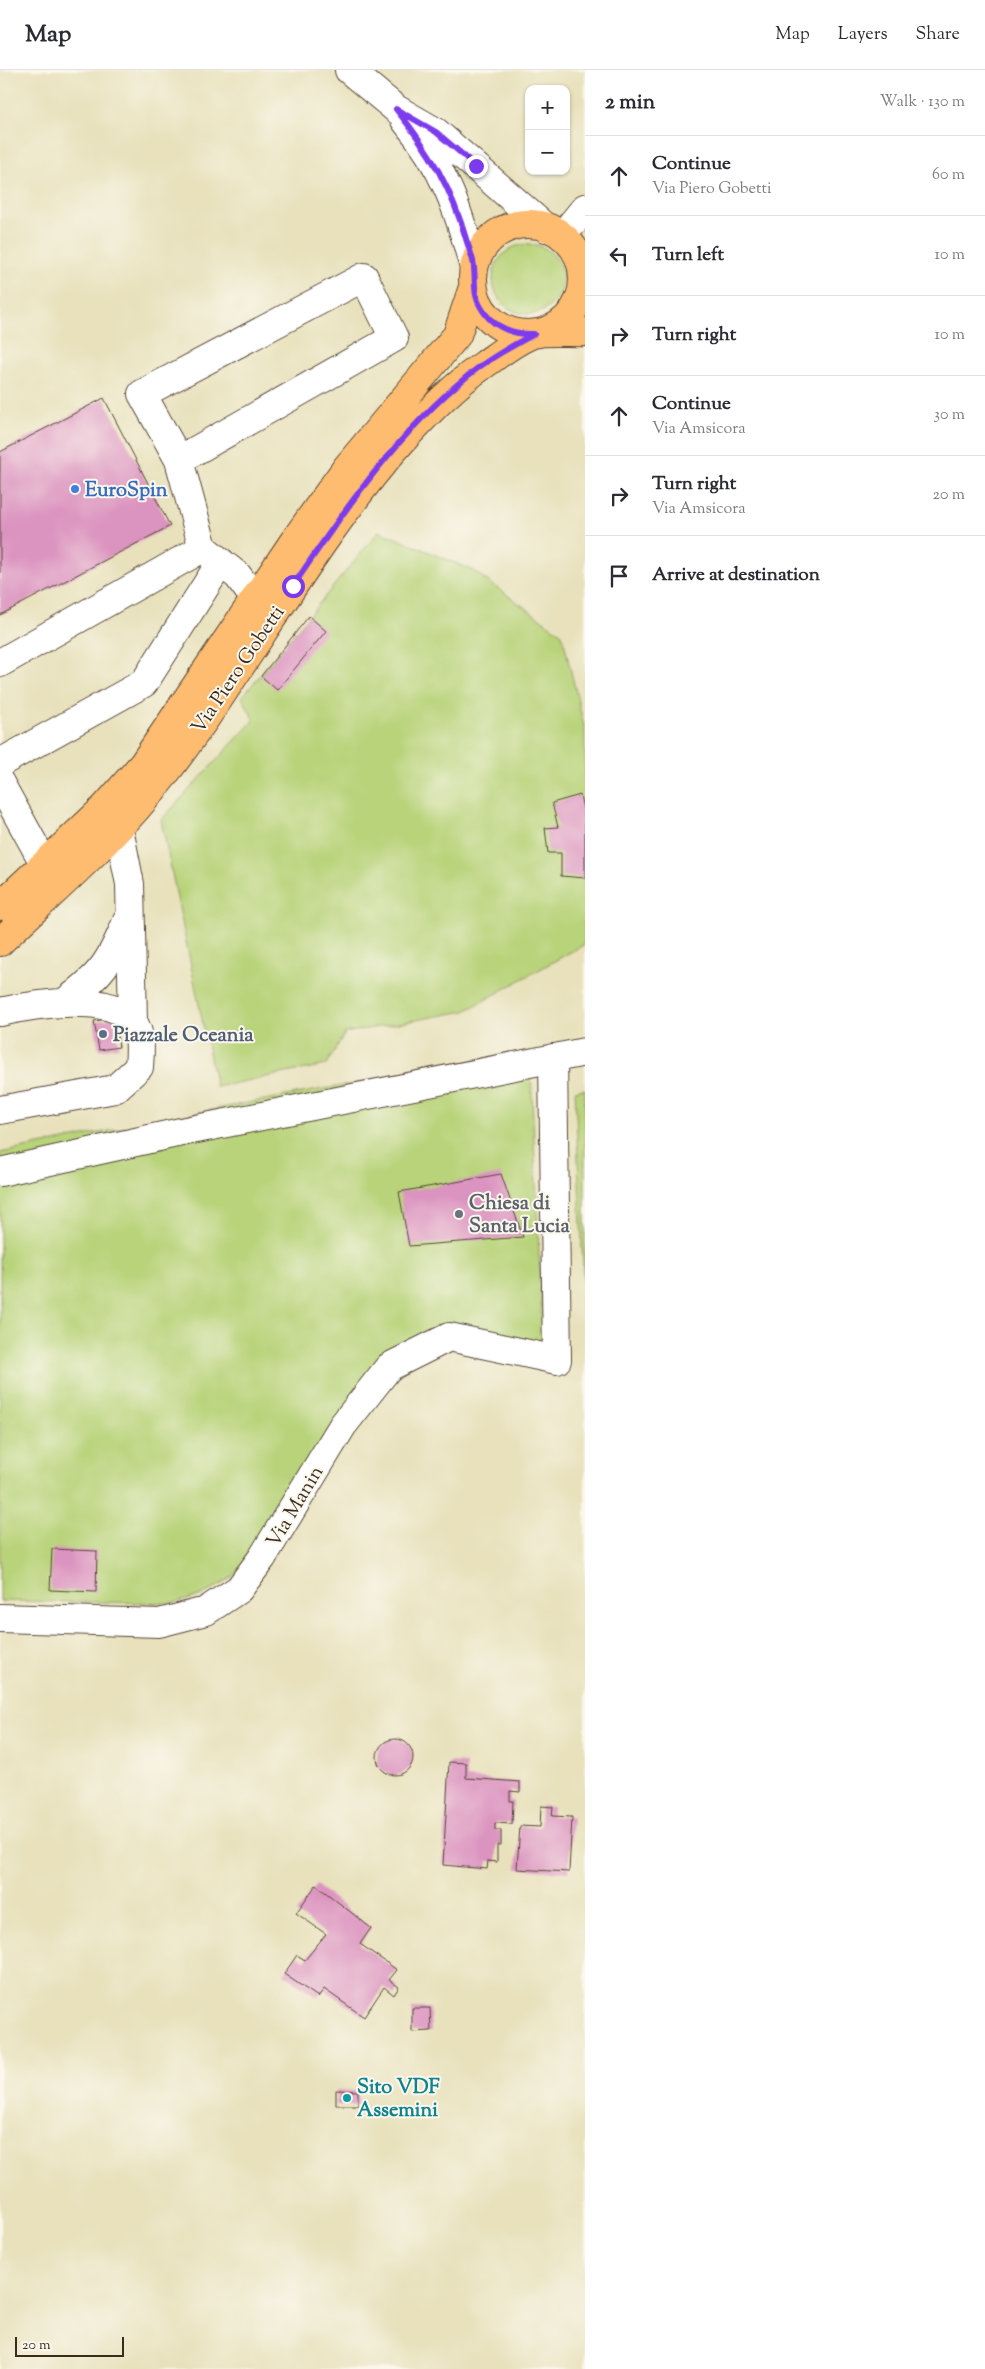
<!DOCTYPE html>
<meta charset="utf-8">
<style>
body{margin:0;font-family:"Sorts Mill Goudy",serif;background:#f7f7f7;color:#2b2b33}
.controls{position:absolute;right:15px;top:15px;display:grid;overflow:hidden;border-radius:10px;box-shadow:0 1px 4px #0004}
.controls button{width:45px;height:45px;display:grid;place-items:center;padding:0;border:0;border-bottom:1px solid #e1e1e2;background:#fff;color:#2b2b33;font:25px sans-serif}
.scale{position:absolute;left:15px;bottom:12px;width:109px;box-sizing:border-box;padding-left:5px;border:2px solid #3b2a1e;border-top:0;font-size:14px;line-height:18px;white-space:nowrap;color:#3b2a1e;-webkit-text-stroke:4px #fbf7ec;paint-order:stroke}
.stop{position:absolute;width:15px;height:15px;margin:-11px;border:4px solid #7c3aed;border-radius:50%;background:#fff}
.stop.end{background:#7c3aed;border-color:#fff;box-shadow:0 1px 5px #0008}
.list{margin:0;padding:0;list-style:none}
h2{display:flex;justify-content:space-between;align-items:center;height:65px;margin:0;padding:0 20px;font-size:21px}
h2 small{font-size:16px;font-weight:400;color:#7c7c81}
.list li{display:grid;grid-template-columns:32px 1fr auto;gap:15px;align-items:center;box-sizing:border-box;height:80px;padding:0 20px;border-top:1px solid #e1e1e2}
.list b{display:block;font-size:19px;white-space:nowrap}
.list p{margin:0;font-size:16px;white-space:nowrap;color:#7c7c81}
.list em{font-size:16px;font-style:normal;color:#7c7c81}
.icon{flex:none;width:28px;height:28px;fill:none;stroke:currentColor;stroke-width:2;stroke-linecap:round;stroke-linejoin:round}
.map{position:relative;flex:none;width:585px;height:2299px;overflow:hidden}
header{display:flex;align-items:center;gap:30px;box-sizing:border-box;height:70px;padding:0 25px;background:#fff;border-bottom:1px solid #e1e1e2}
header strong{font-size:24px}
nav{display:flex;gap:28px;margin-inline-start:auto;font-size:18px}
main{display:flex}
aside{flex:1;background:#fff}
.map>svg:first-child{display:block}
</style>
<header>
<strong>Map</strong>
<nav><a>Map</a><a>Layers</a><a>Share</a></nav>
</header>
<main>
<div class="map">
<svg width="585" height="2299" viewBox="0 0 585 2299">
<rect width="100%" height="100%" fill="#fbf7ec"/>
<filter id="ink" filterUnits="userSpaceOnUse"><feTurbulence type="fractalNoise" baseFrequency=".02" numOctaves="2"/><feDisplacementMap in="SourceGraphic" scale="10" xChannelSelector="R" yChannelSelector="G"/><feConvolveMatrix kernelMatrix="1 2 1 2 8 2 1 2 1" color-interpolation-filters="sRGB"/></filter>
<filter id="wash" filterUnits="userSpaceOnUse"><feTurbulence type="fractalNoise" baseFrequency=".0096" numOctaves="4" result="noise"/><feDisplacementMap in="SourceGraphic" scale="20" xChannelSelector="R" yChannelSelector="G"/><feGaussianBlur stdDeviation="1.12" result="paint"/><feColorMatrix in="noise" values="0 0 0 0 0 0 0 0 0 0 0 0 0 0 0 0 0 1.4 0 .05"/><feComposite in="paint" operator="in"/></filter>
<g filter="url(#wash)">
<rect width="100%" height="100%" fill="#e8e1bc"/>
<path fill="#b8d379" stroke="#7a7e4c" d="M493 209a35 35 0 1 1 70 0a35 35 0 1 1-70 0Z
M379,461L472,500L562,564L585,660V874L465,941L345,963L326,995L216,1017L161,750L254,650L242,627Z
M530,981L543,1273L493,1263L440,1256L232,1507C212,1521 194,1531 168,1533L0,1531V1083L221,1038Z
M585,1019V1245L575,1021Z"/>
<g id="blocks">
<path fill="#db93bf" d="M104,328L170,456L0,545V382Z
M309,546L326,561L277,620L261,606Z
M580,725L585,748V808L561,806V783H548L545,758L558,757L552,733Z
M114,948L119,977L99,980L94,951Z
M501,1104L523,1167L409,1176L399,1122Z
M52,1479L97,1481L96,1522L50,1520Z
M377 1687a18 18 0 1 1 36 0a18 18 0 1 1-36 0Z
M449,1692L466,1693V1708L520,1712V1722L510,1721V1731H513L512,1754L495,1753V1760H501V1775H497V1792L488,1791L487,1799L443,1795Z
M541,1736L553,1737L552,1746L572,1747L569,1802L517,1799L520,1756L540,1757Z
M316,1815L371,1858L360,1874L397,1900L389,1910L399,1917L394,1925L384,1917L364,1947L324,1919L318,1927L284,1904L297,1885L305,1890L326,1864L296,1843Z
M412,1938H430L431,1961L412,1962Z
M336,2020L358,2021V2035H336Z"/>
</g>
</g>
<g filter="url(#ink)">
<use href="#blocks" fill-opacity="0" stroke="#554536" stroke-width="1"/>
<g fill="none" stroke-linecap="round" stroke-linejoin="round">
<defs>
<path id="minor" d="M349,0L396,39L436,62L546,158
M405,50C445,99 458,138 474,198
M562,166L585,138
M179,390L394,268L364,207L142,324L179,390L203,478L238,506L255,529
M0,593L203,478
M0,693L144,613L221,492
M0,713L44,793
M119,759L130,814L133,952
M65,932C101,905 110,893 127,851
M0,942C31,935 111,921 133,952C142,964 140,983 139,997L115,1019L0,1040
M0,1102L181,1062L585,982
M0,1548L159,1553L206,1541L239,1519L262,1488L343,1355L389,1297L449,1267L557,1290L553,988"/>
<path id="major" d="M473 209a55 55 0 1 1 110 0a55 55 0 1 1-110 0Z
M0,836L105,737L143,694L294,471L347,397L457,265L473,217
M0,872C57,818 117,767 165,704C248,596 311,473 402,371C428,343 453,316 485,294C499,284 516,270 533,264C545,260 571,263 585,262"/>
</defs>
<use href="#minor" stroke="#554536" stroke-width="30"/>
<use href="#major" stroke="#554536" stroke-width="30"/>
<use href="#minor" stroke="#fff" stroke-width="28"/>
<use href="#major" stroke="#fdbc70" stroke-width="28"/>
</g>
</g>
<g fill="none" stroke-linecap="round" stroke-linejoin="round" filter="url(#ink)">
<path stroke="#7c3aed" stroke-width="6" d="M293,516C344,440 398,362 470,304C490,288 512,276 534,264C515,265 495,258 484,242C472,225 476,216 474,198C474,190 470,181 467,172C452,119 430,81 396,39L436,62L476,96"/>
</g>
<circle fill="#3f7fe0" stroke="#fbf7ec" stroke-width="2" cx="75" cy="419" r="5"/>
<circle fill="#5c6f8a" stroke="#fbf7ec" stroke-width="2" cx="103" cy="964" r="5"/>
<circle fill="#6b7280" stroke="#fbf7ec" stroke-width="2" cx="459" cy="1144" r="5"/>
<circle fill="#0f9aa8" stroke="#fbf7ec" stroke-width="2" cx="347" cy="2028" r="5"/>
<g text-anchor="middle" stroke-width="4" stroke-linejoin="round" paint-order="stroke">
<g font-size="20" font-weight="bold" fill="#366cbe" stroke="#fbf7ec" text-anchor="start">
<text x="85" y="426">EuroSpin</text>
</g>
<g font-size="20" fill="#3b2a1e" stroke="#fbf7ec">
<text transform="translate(237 599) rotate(-56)" y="7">Via Piero Gobetti</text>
<text transform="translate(294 1436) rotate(-59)" y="7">Via Manin</text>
</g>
<g font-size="20" font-weight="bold" fill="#4e5e75" stroke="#fbf7ec" text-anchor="start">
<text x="113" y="971">Piazzale Oceania</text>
</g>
<g font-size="20" font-weight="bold" fill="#5b616d" stroke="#fbf7ec" text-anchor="start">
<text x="469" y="1139">Chiesa di<tspan x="469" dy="23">Santa Lucia</tspan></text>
</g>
<g font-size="20" font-weight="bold" fill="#0d838f" stroke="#fbf7ec" text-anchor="start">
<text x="357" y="2023">Sito VDF<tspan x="357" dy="23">Assemini</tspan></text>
</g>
</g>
</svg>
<div class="controls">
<button>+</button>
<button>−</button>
</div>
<div class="scale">20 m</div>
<div class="stop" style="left:293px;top:516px"></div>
<div class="stop end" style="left:476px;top:96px"></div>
</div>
<aside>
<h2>2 min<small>Walk · 130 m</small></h2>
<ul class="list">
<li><svg class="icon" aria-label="ahead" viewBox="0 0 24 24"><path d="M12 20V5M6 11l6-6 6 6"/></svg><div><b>Continue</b><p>Via Piero Gobetti</p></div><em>60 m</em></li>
<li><svg class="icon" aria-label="left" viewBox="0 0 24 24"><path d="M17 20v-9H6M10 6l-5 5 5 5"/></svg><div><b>Turn left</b></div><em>10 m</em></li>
<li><svg class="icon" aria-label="right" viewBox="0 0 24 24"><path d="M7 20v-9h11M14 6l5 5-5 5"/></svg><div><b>Turn right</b></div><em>10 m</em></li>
<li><svg class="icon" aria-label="ahead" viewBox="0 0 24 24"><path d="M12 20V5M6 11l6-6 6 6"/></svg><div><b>Continue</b><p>Via Amsicora</p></div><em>30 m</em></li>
<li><svg class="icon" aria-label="right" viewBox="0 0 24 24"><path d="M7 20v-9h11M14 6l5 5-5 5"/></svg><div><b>Turn right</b><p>Via Amsicora</p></div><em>20 m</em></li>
<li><svg class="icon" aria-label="arrive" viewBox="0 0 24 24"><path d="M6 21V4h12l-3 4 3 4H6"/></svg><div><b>Arrive at destination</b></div></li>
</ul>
</aside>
</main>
